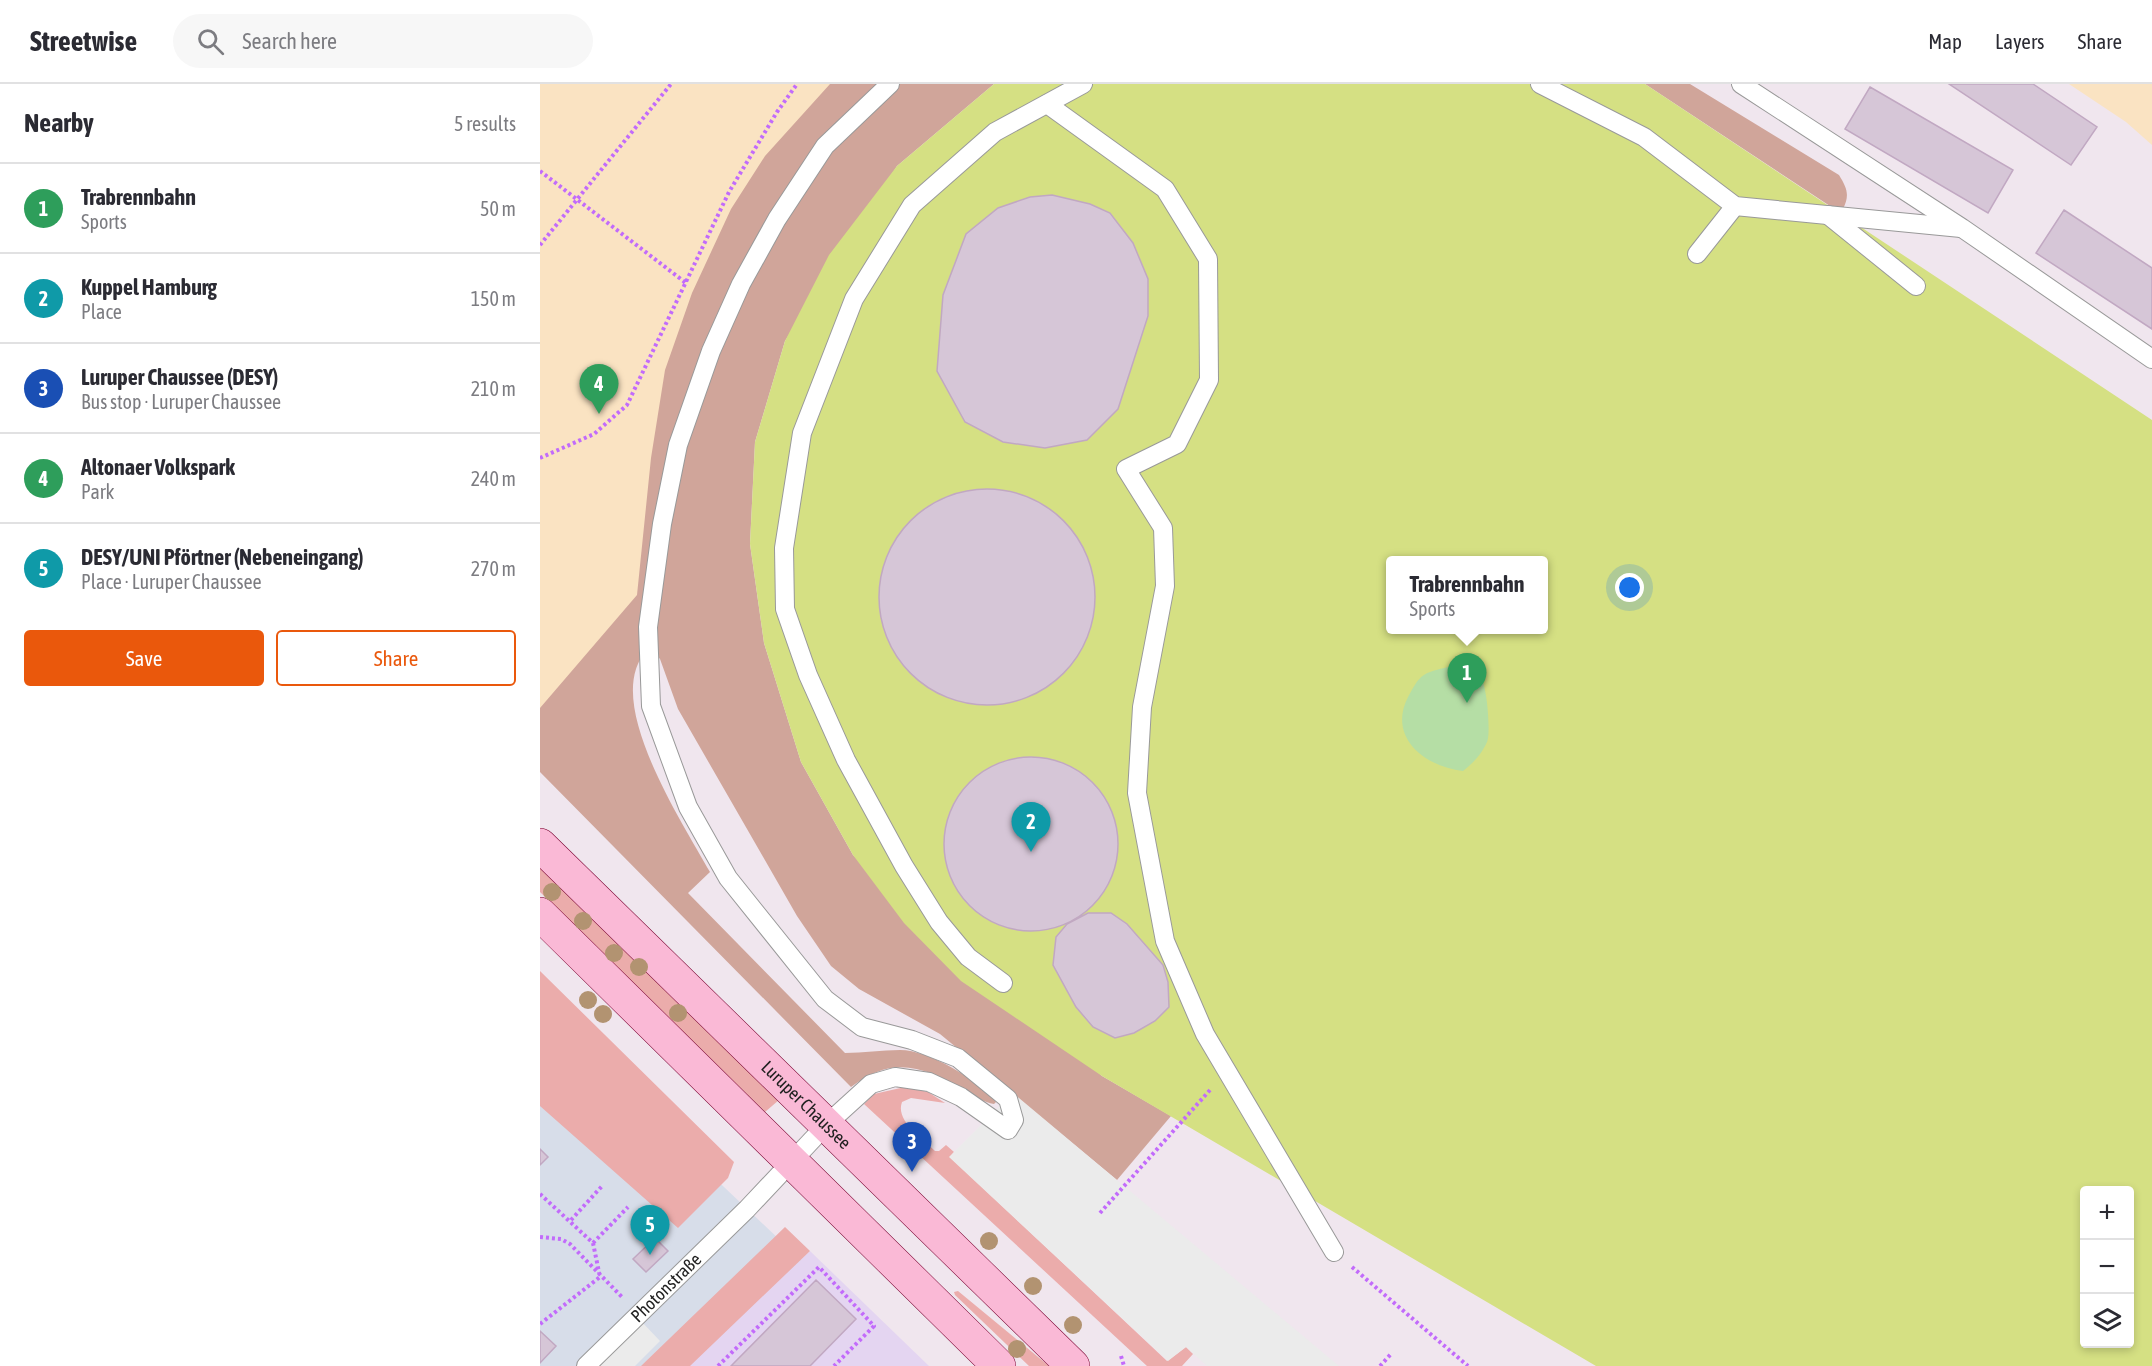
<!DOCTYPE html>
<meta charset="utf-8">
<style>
body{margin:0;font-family:"Asap Condensed",sans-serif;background:#f7f7f7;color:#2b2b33}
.controls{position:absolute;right:18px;bottom:18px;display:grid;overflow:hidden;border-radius:6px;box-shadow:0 3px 9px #0003}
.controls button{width:54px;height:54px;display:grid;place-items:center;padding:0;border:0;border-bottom:2px solid #e1e1e2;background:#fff;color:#2b2b33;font:30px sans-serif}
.you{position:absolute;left:1090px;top:504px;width:21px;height:21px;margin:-15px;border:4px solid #fff;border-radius:50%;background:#1a73e8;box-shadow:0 0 0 9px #1a73e833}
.badge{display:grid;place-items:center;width:39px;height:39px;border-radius:50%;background:#ea580c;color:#fff;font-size:20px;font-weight:700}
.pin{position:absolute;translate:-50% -50px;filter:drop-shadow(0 2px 3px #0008)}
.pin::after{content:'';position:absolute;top:32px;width:21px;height:18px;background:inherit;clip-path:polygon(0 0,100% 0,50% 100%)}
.popup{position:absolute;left:846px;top:472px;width:162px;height:78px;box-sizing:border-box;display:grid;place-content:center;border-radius:6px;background:#fff;filter:drop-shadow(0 2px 4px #0005);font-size:20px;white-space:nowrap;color:#7c7c81}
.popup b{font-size:22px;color:#2b2b33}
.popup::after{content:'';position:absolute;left:50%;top:100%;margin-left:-12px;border:12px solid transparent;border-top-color:#fff}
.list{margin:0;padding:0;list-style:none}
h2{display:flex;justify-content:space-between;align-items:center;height:78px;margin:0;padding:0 24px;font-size:26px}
h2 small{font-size:20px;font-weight:400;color:#7c7c81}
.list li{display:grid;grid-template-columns:39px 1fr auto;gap:18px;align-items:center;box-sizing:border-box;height:90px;padding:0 24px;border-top:2px solid #e1e1e2}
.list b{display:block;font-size:22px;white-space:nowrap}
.list p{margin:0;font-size:20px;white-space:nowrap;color:#7c7c81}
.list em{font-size:20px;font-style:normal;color:#7c7c81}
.actions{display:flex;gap:12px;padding:18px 24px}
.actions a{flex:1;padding:14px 0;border:2px solid #ea580c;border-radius:6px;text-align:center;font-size:21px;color:#ea580c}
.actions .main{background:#ea580c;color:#fff}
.icon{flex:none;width:33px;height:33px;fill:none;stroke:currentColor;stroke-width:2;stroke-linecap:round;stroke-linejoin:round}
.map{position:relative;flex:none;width:1612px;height:1282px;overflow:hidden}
header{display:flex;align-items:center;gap:36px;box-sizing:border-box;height:84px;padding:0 30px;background:#fff;border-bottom:2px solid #e1e1e2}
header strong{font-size:28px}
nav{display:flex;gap:33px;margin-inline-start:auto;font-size:21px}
.search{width:420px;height:54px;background:#f7f7f7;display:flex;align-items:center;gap:15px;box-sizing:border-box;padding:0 21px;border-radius:33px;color:#7c7c81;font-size:22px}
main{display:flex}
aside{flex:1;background:#fff}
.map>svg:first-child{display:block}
</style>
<header>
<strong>Streetwise</strong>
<div class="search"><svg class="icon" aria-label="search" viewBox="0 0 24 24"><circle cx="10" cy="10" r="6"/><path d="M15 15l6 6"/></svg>Search here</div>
<nav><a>Map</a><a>Layers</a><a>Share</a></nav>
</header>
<main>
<aside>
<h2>Nearby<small>5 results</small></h2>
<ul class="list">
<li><span class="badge" style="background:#2e9e5b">1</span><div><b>Trabrennbahn</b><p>Sports</p></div><em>50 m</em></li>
<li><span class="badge" style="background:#0f9aa8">2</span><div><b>Kuppel Hamburg</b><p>Place</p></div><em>150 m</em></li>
<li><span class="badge" style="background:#1a4fb4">3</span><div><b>Luruper Chaussee (DESY)</b><p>Bus stop · Luruper Chaussee</p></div><em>210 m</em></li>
<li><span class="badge" style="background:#2e9e5b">4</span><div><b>Altonaer Volkspark</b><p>Park</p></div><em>240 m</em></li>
<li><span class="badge" style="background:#0f9aa8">5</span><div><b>DESY/UNI Pförtner (Nebeneingang)</b><p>Place · Luruper Chaussee</p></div><em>270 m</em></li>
</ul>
<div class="actions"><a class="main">Save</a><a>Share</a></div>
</aside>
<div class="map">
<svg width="1612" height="1282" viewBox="0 0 1612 1282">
<rect width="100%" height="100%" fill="#f0e6ee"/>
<path fill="#e4d5f1" d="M270,1167L389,1282H143Z"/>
<path fill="#d7dde9" d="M0,940L164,1084L261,1176L143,1282H0Z"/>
<path fill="#ebacab" d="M0,783L239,1016L225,1028L0,808Z
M0,887L194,1078L188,1094L138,1144L0,1022Z
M365,1003L388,1008L405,1019L371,1014L362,1018C355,1037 382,1054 395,1067H399L406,1061L414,1068L410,1073L627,1277L646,1263L653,1270L642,1282H607L324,1020L334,1010Z
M245,1143L270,1167L150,1282H101Z
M418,1207L509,1282H489L415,1211L414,1208Z"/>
<path fill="#d0a59a" d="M0,0H454L357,82L245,257L215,358L210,460L224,559L261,678L313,771L562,992L631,1032L577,1096L400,950L319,905L291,882L257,832L138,625L120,575L114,568C102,568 100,575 96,585C78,640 143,740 170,788L148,809L305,969C323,969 342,966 360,966C389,966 438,996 456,1018L454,1020C444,1019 434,1011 425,1006C383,982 352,971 311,1003L0,688Z
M1105,0H1150L1299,91C1307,104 1310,111 1303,125L1296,126Z"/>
<path fill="#fae3c2" d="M0,0H290L225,72L191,125L152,209L125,286L111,374L97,511L0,624Z
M1529,0H1612V61L1586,38Z"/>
<path fill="#d5e083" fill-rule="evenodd" d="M454,0H1105L1612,336V1282H1056L562,992L421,897L364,839L313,771L261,678L224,559L210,460L215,358L245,257L289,171L357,82ZM850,476H1004V546H850ZM1544,1106H1590V1260H1544Z"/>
<path fill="#ebebeb" d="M473,1009L799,1282H667L646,1263L628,1277L409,1073Z
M101,1237L120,1257L95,1282H55Z"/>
<path fill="#b5dea5" d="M911,582C921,583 934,585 941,594C947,602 951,650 947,658C941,671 934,678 923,687C886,683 847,654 868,613C872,606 877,595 884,591C891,586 903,585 911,582Z"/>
<path fill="#d6c6d7" stroke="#c1a8c2" stroke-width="1.5" d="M1409,0H1493L1557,43L1531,81Z
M1330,3L1473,86L1448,129L1305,45Z
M512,111L550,120L570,129L593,159L608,195V232L578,325L547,356L505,364L463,358L425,338L397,287L403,211L426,150L458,124L490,113Z
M1524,126L1612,184V245L1496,169Z
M339 513a108 108 0 1 1 216 0a108 108 0 1 1-216 0Z
M404 760a87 87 0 1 1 174 0a87 87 0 1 1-174 0Z
M548,829H571L587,840L623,881L628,898L629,923L615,937L594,949L575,954L553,943L536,923L513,881L516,853L527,840Z
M0,1065L8,1073L0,1081Z
M115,1154L128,1167L106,1188L93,1175Z
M276,1196L316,1235L270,1282H191Z
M0,1247L16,1262L0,1279Z"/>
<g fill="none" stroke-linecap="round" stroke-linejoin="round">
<defs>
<g id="service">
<path d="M1000,0L1104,53L1195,122L1421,144"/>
<path d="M1201,0L1422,144L1612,275"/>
<path d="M507,20L625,105L668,175L669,296L637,360L586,385L623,444L625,502L602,623L597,709L625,857L665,950L794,1168"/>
<path d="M1288,131L1376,202"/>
<path d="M1157,170L1195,122"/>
<path d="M463,899L428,873L399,838L364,782L306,676L268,591L245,525L244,464L262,349L314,215L372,121L455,48L543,0"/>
<path id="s1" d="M46,1282L207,1125L287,1040L331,1000L355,993L389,998L421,1013L468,1046L474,1036L468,1015L418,974L372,956L322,943L285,915L188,794L148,723L111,622L108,543L122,440L138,361L171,267L201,200L237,135L285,62L350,0"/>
</g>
<g id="secondary">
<path id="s2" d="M0,761L533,1282"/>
<path d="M0,830L459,1282"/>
</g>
</defs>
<use href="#service" stroke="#999" stroke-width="20"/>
<use href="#secondary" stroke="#790331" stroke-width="34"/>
<path stroke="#c26bfb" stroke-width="4" stroke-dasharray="3 3" stroke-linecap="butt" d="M0,87L146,199
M0,161L131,0
M0,374L54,350L87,321L189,108L237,28L257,0
M0,1110L53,1159L60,1193L0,1240
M560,1129L670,1006
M31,1136L63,1101
M0,1153L21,1155L30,1160L83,1214
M53,1159L88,1123
M812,1183L928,1282
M581,1272L584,1282
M178,1282L279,1183L334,1242L294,1282
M840,1282L851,1270"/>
<use href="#service" stroke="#fff" stroke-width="18"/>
<use href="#secondary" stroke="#fab9d6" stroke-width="33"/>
</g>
<g fill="#b29371">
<circle cx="12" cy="808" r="9"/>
<circle cx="43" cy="837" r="9"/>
<circle cx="74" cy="869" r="9"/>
<circle cx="99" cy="883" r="9"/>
<circle cx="48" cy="916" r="9"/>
<circle cx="138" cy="929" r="9"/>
<circle cx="63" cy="930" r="9"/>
<circle cx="449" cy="1157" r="9"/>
<circle cx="493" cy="1202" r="9"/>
<circle cx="533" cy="1241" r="9"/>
<circle cx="477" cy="1265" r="9"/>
</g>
<g text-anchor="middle" stroke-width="6" stroke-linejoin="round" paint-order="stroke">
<g font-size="18" fill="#1f1f1f" stroke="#fff">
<text dy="6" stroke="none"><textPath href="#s2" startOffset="372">Luruper Chaussee</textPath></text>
<text dy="6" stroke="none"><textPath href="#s1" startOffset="112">Photonstraße</textPath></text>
</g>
</g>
</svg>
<div class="controls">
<button>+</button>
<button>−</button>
<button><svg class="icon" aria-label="layers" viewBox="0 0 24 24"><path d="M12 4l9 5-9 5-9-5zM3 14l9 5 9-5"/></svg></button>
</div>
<div class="you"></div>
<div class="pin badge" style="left:927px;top:619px;background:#2e9e5b">1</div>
<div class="popup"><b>Trabrennbahn</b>Sports</div>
<div class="pin badge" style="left:491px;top:768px;background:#0f9aa8">2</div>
<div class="pin badge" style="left:372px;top:1088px;background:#1a4fb4">3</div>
<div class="pin badge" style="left:59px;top:330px;background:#2e9e5b">4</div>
<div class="pin badge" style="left:110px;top:1171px;background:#0f9aa8">5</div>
</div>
</main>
